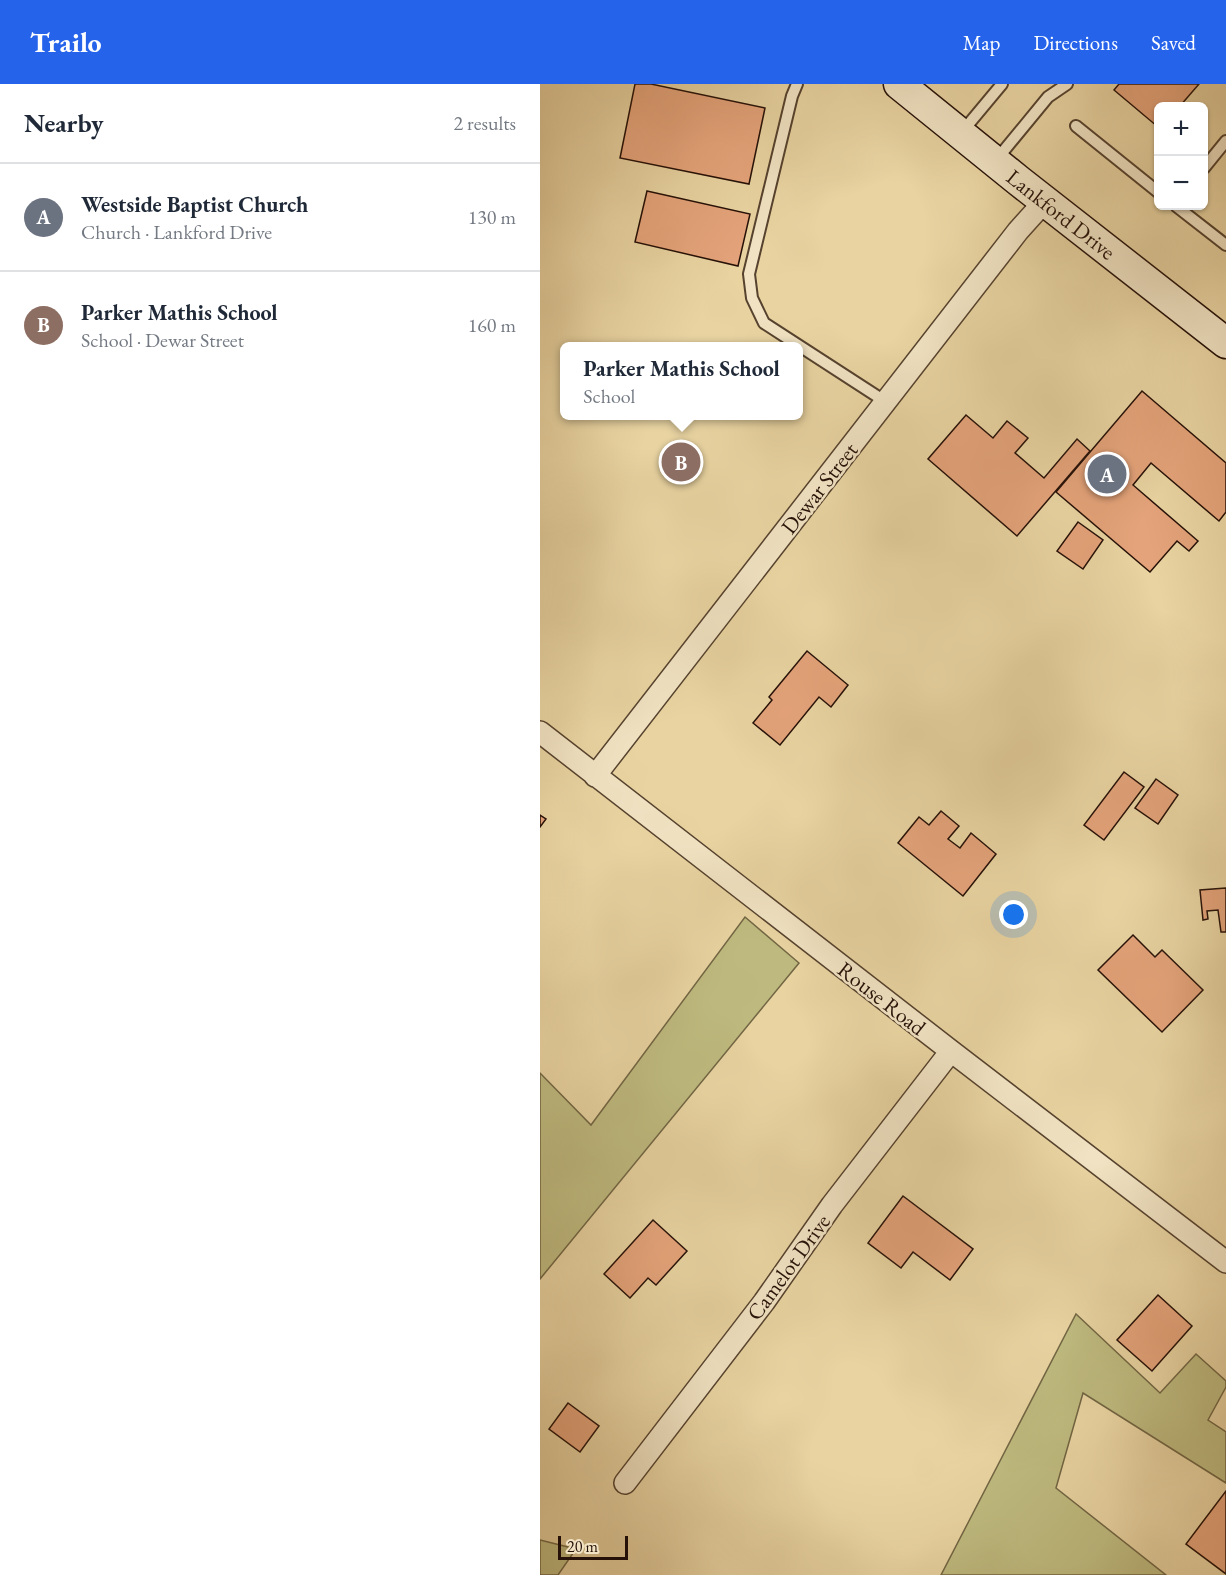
<!DOCTYPE html>
<meta charset="utf-8">
<style>
body{margin:0;font-family:"EB Garamond",serif;background:#f2f2f3;color:#1f2937}
.controls{position:absolute;right:18px;top:18px;display:grid;overflow:hidden;border-radius:9px;box-shadow:0 2px 4px #0004}
.controls button{width:54px;height:54px;display:grid;place-items:center;padding:0;border:0;border-bottom:2px solid #e0e1e3;background:#fff;color:#1f2937;font:30px sans-serif}
.scale{position:absolute;left:18px;bottom:15px;width:70px;box-sizing:border-box;padding-left:6px;border:3px solid #261108;border-top:0;font-size:16px;line-height:21px;white-space:nowrap;color:#261108;-webkit-text-stroke:4px #f0e2c2;paint-order:stroke}
.you{position:absolute;left:474px;top:831px;width:21px;height:21px;margin:-15px;border:4px solid #fff;border-radius:50%;background:#1a73e8;box-shadow:0 0 0 9px #1a73e833}
.badge{display:grid;place-items:center;width:39px;height:39px;border-radius:50%;background:#2563eb;color:#fff;font-size:20px;font-weight:700}
.pin{position:absolute;translate:-50% -50%;border:3px solid #fff;box-shadow:0 2px 6px #0006}
.popup{position:absolute;left:20px;top:258px;width:243px;height:78px;box-sizing:border-box;display:grid;place-content:center;border-radius:9px;background:#fff;filter:drop-shadow(0 2px 4px #0005);font-size:20px;white-space:nowrap;color:#747a83}
.popup b{font-size:22px;color:#1f2937}
.popup::after{content:'';position:absolute;left:50%;top:100%;margin-left:-12px;border:12px solid transparent;border-top-color:#fff}
.list{margin:0;padding:0;list-style:none}
h2{display:flex;justify-content:space-between;align-items:center;height:78px;margin:0;padding:0 24px;font-size:26px}
h2 small{font-size:20px;font-weight:400;color:#747a83}
.list li{display:grid;grid-template-columns:39px 1fr auto;gap:18px;align-items:center;box-sizing:border-box;height:108px;padding:0 24px;border-top:2px solid #e0e1e3}
.list b{display:block;font-size:22px;white-space:nowrap}
.list p{margin:0;font-size:20px;white-space:nowrap;color:#747a83}
.list em{font-size:20px;font-style:normal;color:#747a83}
.map{position:relative;flex:none;width:686px;height:1491px;overflow:hidden}
header{display:flex;align-items:center;gap:36px;box-sizing:border-box;height:84px;padding:0 30px;background:#2563eb;color:#fff}
header strong{font-size:28px}
nav{display:flex;gap:33px;margin-inline-start:auto;font-size:21px}
main{display:flex}
aside{flex:1;background:#fff}
.map>svg:first-child{display:block}
</style>
<header>
<strong>Trailo</strong>
<nav><a>Map</a><a>Directions</a><a>Saved</a></nav>
</header>
<main>
<aside>
<h2>Nearby<small>2 results</small></h2>
<ul class="list">
<li><span class="badge" style="background:#6b7280">A</span><div><b>Westside Baptist Church</b><p>Church · Lankford Drive</p></div><em>130 m</em></li>
<li><span class="badge" style="background:#8d6e63">B</span><div><b>Parker Mathis School</b><p>School · Dewar Street</p></div><em>160 m</em></li>
</ul>
</aside>
<div class="map">
<svg width="686" height="1491" viewBox="0 0 686 1491">
<rect width="100%" height="100%" fill="#e8d3a1"/>
<filter id="stains"><feTurbulence type="fractalNoise" baseFrequency=".00333" numOctaves="4"/><feColorMatrix values="0 0 0 0 .2 0 0 0 0 .09 0 0 0 0 .02 0 0 0 .5 -.17"/></filter>
<radialGradient id="worn" r=".72"><stop offset=".6" stop-color="#630" stop-opacity="0"/><stop offset="1" stop-color="#630" stop-opacity=".3"/></radialGradient>
<path fill="#beba7f" stroke="#726644" stroke-width="1.5" d="M205,833L259,879L0,1195V989L51,1041Z
M536,1230L620,1309L656,1270L686,1297V1303L668,1336L686,1348V1399L543,1309L516,1404L626,1491H401Z
M0,1456L36,1465L18,1491H0Z"/>
<path fill="#e4a37a" stroke="#261108" stroke-width="1.5" d="M95,0H111L225,24L209,100L80,74Z
M579,0H659L640,22H618V43L574,6Z
M107,107L210,130L198,182L95,158Z
M602,307L686,379V428L679,437L611,379L593,401L658,457L649,467L637,457L610,488L516,408Z
M426,331L453,354L467,337L488,354L475,369L504,394L537,355L550,367L477,452L388,375Z
M538,438L563,456L543,485L517,467Z
M267,567L308,601L291,623L279,613L240,661L213,639L232,616L229,613Z
M584,688L604,703L564,756L544,741Z
M616,695L638,711L618,740L595,724Z
M401,727L419,742L408,755L420,764L431,749L456,770L423,812L358,759L379,733L389,741Z
M0,731L6,735L0,743Z
M686,804V848H681L678,826L667,827L668,835L663,836L660,806Z
M593,851L615,873L622,866L663,906L622,948L558,886Z
M363,1112L433,1165L410,1196L373,1168L361,1184L328,1159Z
M113,1136L147,1167L116,1201L108,1194L90,1214L64,1190Z
M618,1211L652,1242L612,1287L577,1256Z
M28,1319L59,1342L40,1368L9,1345Z
M686,1407V1490L646,1460Z"/>
<g fill="none" stroke-linecap="round" stroke-linejoin="round">
<defs>
<path id="lane" d="M257,0L252,12L209,190L212,214L224,239L346,318
M536,42L618,108
M422,48L462,0
M457,75L508,13L527,0
M664,84L686,57
M636,122L686,161"/>
<path id="street" d="M0,648L411,967L686,1178
M55,692L478,147L505,117
M85,1399L224,1218L292,1121L411,967"/>
<g id="secondary">
<path id="s1" d="M359,0L479,97L686,259"/>
</g>
</defs>
<use href="#lane" stroke="#56422e" stroke-width="14"/>
<use href="#street" stroke="#56422e" stroke-width="24"/>
<use href="#secondary" stroke="#261108" stroke-width="33"/>
<use href="#lane" stroke="#f0e2c2" stroke-width="10"/>
<use href="#street" stroke="#f0e2c2" stroke-width="21"/>
<use href="#secondary" stroke="#f0e2c2" stroke-width="30"/>
</g>
<g text-anchor="middle" stroke-width="5" stroke-linejoin="round" paint-order="stroke">
<g font-size="22" fill="#261108" stroke="#f0e2c2">
<text dy="8" stroke="none"><textPath href="#s1" startOffset="208">Lankford Drive</textPath></text>
<text transform="translate(279 404) rotate(-52)" y="8">Dewar Street</text>
<text transform="translate(342 914) rotate(38)" y="8">Rouse Road</text>
<text transform="translate(248 1183) rotate(-54)" y="8">Camelot Drive</text>
</g>
</g>
<rect width="100%" height="100%" filter="url(#stains)"/>
<rect width="100%" height="100%" fill="url(#worn)"/>
</svg>
<div class="controls">
<button>+</button>
<button>−</button>
</div>
<div class="scale">20 m</div>
<div class="you"></div>
<div class="pin badge" style="left:567px;top:390px;background:#6b7280">A</div>
<div class="pin badge" style="left:141px;top:378px;background:#8d6e63">B</div>
<div class="popup"><b>Parker Mathis School</b>School</div>
</div>
</main>
